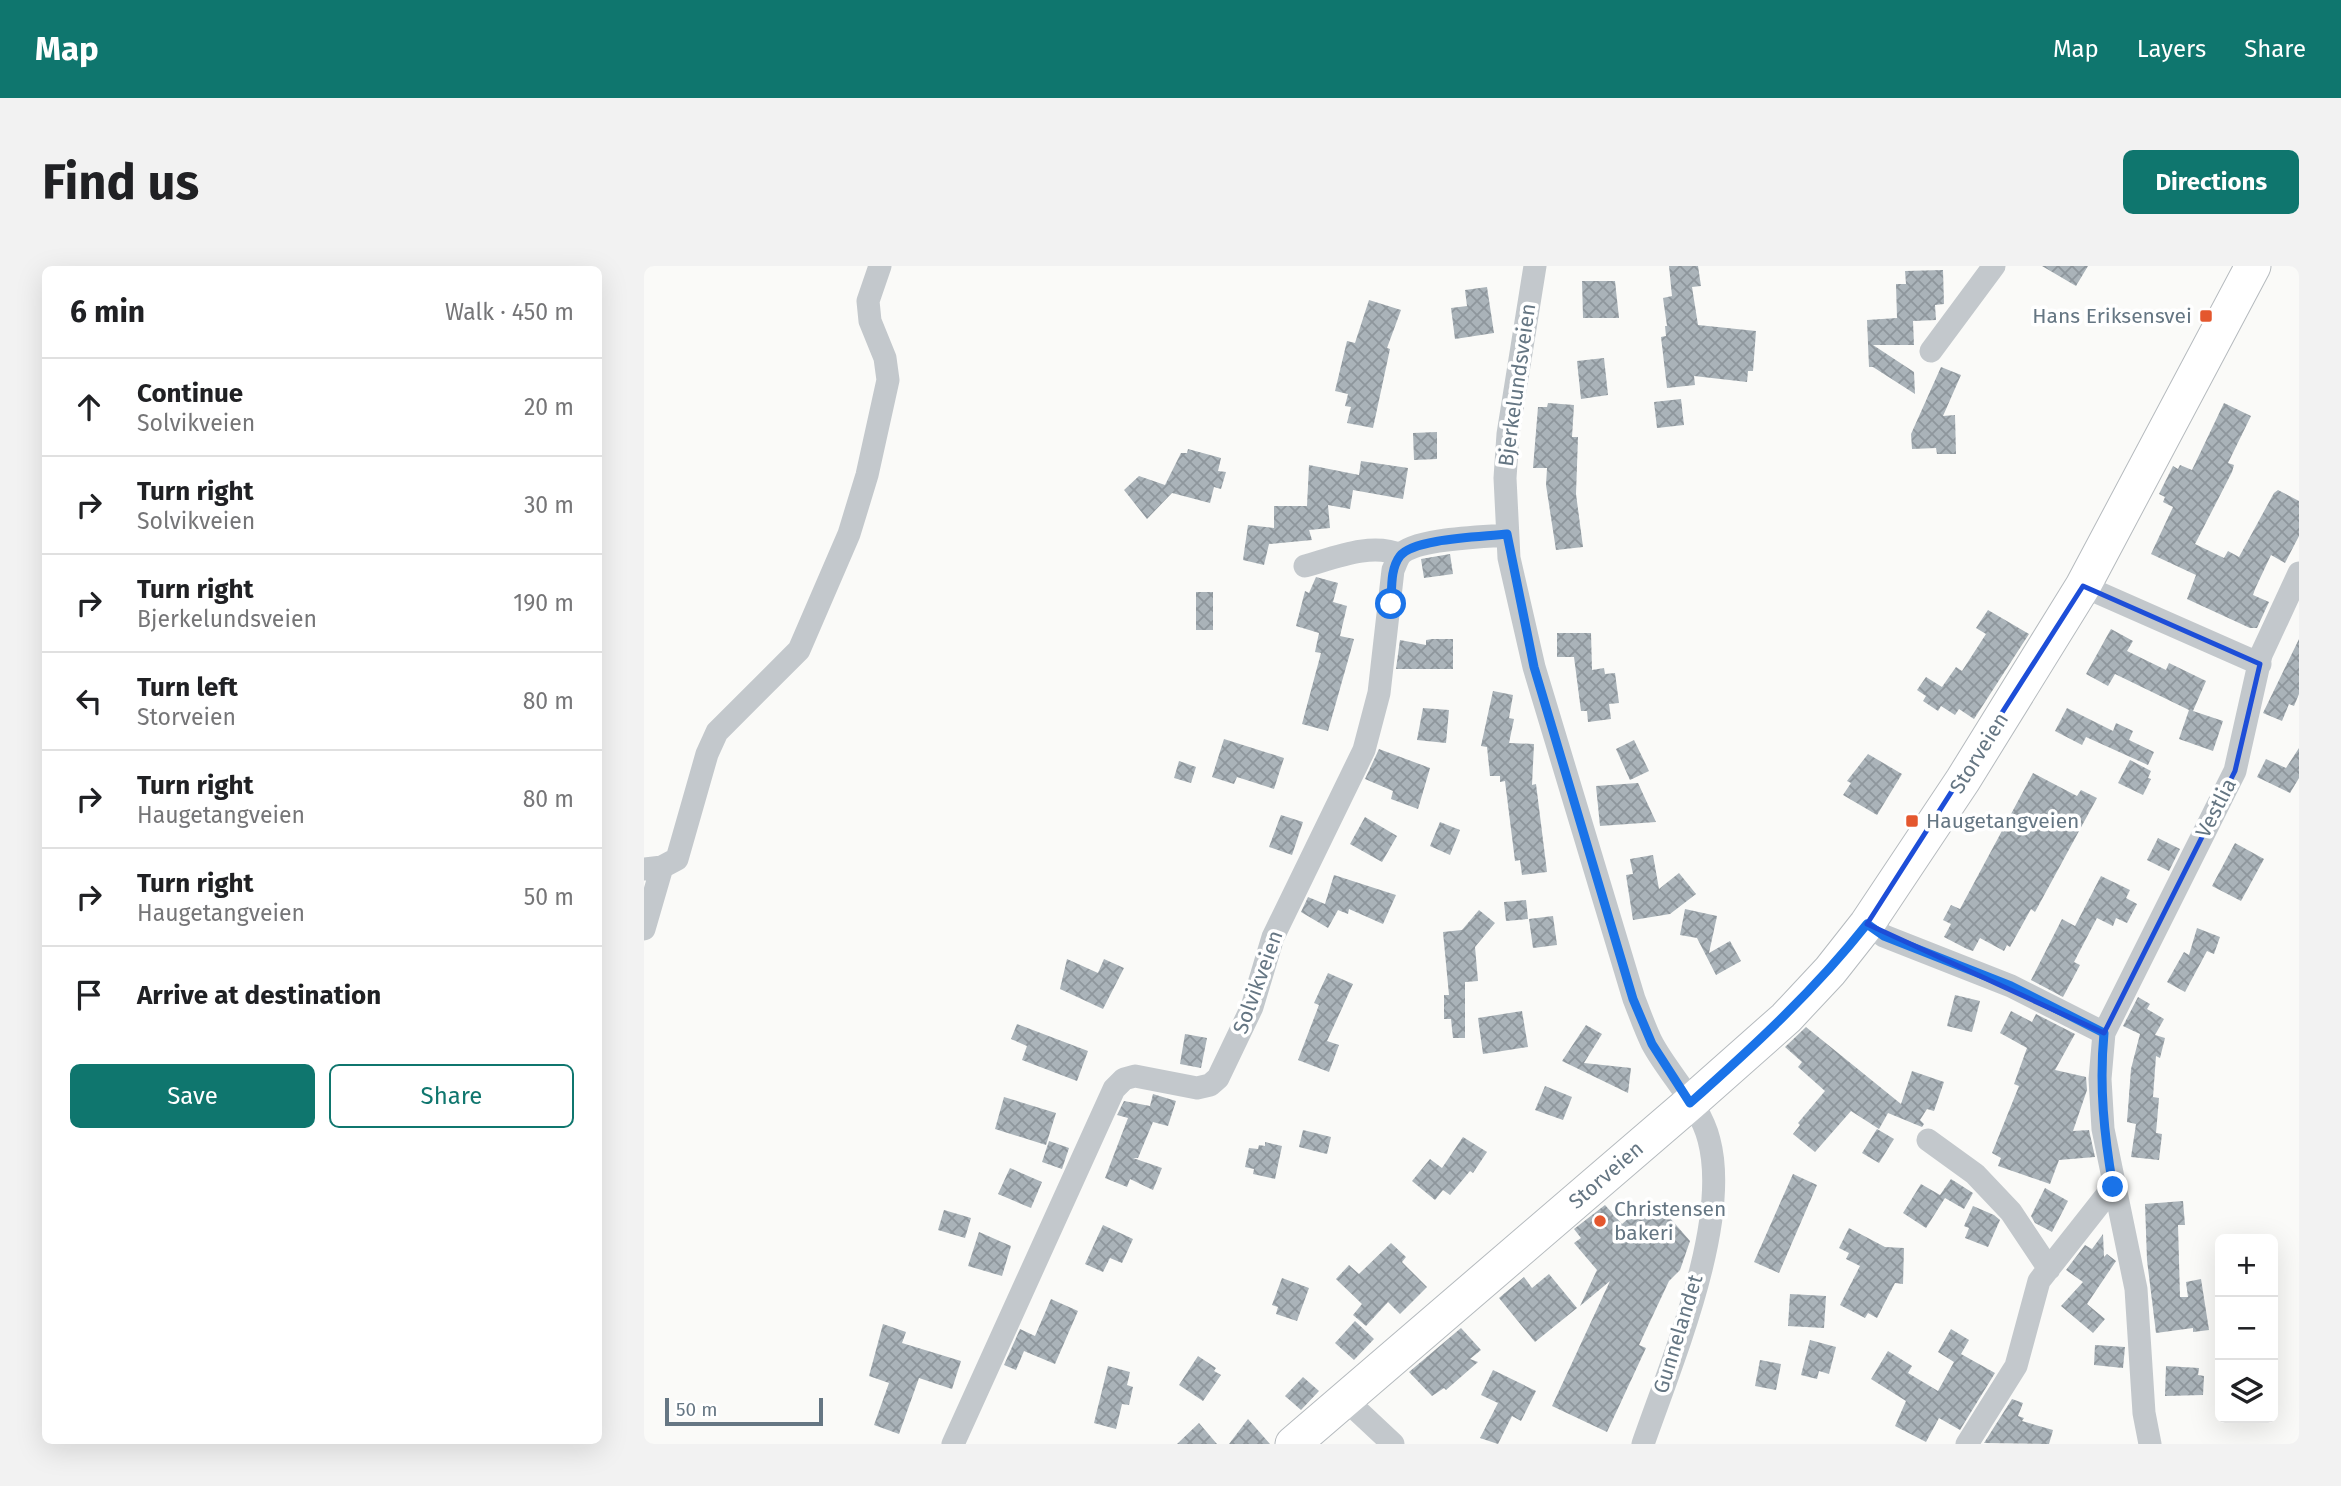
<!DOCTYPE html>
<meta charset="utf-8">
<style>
body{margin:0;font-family:"Fira Sans",sans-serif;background:#f2f2f2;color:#202124}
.controls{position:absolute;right:21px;bottom:21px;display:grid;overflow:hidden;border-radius:10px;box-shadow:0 7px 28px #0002}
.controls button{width:63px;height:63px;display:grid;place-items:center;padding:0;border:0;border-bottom:2px solid #e0e0e0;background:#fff;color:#202124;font:35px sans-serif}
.scale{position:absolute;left:21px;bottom:18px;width:158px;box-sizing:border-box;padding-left:7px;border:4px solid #657683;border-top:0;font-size:19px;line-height:24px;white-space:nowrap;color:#657683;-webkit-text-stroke:5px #fff;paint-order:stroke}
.stop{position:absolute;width:21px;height:21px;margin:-16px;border:5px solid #1a73e8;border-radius:50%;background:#fff}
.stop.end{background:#1a73e8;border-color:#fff;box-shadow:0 2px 7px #0008}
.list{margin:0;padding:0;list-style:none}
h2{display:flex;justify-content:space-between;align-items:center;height:91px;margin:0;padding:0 28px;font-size:30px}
h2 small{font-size:23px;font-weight:400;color:#757577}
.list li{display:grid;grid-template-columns:46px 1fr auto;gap:21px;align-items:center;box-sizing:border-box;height:98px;padding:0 28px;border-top:2px solid #e0e0e0}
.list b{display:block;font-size:26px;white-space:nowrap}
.list p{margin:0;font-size:23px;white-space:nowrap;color:#757577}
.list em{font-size:23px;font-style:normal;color:#757577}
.actions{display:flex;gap:14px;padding:21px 28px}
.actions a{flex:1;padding:16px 0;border:2px solid #0f766e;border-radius:10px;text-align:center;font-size:24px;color:#0f766e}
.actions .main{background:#0f766e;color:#fff}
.icon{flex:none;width:38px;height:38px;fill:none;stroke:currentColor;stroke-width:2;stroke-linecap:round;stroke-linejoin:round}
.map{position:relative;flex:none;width:1655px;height:1178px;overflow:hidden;border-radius:10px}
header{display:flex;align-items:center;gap:42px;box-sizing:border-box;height:98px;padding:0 35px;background:#0f766e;color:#fff}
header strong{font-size:33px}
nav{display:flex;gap:38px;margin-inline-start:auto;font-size:24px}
.intro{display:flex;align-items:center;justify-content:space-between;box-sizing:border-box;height:168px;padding:0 42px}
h1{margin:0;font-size:49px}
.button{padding:18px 32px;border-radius:10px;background:#0f766e;color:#fff;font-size:24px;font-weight:700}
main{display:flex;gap:42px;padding:0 42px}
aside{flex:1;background:#fff;border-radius:10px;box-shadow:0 7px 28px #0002}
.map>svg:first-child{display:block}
</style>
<header>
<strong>Map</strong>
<nav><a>Map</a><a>Layers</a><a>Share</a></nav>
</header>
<div class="intro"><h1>Find us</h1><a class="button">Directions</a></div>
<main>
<aside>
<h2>6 min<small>Walk · 450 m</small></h2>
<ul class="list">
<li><svg class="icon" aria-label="ahead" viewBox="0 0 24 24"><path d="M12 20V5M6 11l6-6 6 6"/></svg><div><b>Continue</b><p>Solvikveien</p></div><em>20 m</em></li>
<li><svg class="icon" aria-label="right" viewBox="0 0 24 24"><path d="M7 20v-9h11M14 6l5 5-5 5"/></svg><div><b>Turn right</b><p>Solvikveien</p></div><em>30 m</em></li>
<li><svg class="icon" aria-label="right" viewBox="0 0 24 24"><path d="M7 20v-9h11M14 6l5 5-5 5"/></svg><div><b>Turn right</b><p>Bjerkelundsveien</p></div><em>190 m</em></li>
<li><svg class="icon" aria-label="left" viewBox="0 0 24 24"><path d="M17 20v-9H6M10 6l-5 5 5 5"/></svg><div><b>Turn left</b><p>Storveien</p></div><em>80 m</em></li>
<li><svg class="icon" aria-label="right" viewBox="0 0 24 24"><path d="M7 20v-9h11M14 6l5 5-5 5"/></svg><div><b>Turn right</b><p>Haugetangveien</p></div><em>80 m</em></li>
<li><svg class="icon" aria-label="right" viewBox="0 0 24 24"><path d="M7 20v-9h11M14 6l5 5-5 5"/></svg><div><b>Turn right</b><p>Haugetangveien</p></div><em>50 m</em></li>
<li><svg class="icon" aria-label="arrive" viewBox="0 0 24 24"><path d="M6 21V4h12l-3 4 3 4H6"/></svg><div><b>Arrive at destination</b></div></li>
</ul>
<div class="actions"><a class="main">Save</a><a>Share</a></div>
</aside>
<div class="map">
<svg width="1655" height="1178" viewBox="0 0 1655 1178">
<defs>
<pattern id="building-cross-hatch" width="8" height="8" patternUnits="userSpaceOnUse" patternTransform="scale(1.75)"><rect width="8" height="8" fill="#aab3b9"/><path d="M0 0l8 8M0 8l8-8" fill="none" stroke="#8e969c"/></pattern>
</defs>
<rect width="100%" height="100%" fill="#fafaf8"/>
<path fill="url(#building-cross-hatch)" d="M1025,0H1054L1057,20L1048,21L1054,59L1112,65L1109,105H1104L1103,116L1050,110L1051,119L1023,122L1017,71L1022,70L1021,60H1023L1019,32L1028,30Z
M1398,0H1444L1432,20Z
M1299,4L1300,38L1291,39L1292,54L1269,55L1270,79H1229L1270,106L1271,128L1229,101H1225L1223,54L1253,52L1252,18H1262L1261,5Z
M938,15H971L975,52H939Z
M843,21L850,67L811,73L807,42L823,40L821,24Z
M725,34L757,44L743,82L746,83L729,162L703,157L707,141L701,140L704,128L691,125L703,75L711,77Z
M960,92L964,129L937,133L933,95Z
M1297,101L1317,109L1299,150L1311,149L1312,188H1293L1292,182L1268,183L1267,168Z
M1037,133L1040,159L1013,162L1010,136Z
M904,137L930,139L928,171H934L932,228L939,281L912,284L902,219L903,202H889L894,141H903Z
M1580,137L1607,150L1584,197L1590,199L1588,206L1551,278L1580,292L1584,285L1595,291L1630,227L1634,224L1655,235V270L1641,297L1627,289L1611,323L1609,329L1625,336L1613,362H1606L1543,333L1552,309L1507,288L1529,241L1519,236L1521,231L1515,228L1529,200L1534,203L1536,199L1548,204Z
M793,166V193L770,194L769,167Z
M544,183L577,192L574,205L582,206L577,223L570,221L566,237L528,227L503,253L480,224L495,210L521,219L537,187H543Z
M717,195L764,202L759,233L709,224L706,243L684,239L686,262L665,264L668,274L625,278L620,299L599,294L604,259L630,262V240H663L665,199L715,209Z
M806,288L809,308L780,312L777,293Z
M672,311L694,317L689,336L703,340L696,370L710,373L684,465L658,458L677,387L671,386L675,367L652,360L661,325L665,327Z
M552,326H569V364H552Z
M1344,344L1385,368L1330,453L1315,443L1311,449L1297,440L1294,445L1279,435L1282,430L1273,424L1282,411L1298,421L1312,401L1318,405L1342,368L1332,362Z
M1467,363L1489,375L1483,385L1522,404L1525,397L1562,415L1549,445L1579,455L1569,485L1535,473L1545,444L1471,408L1464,420L1442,408Z
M913,367H947L948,404L960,402L961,408L971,407L975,437L965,438L967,453L944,456L943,445H937L930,391H913Z
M788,373H809V403H752L756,374L782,379V374Z
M1655,373V428L1650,440L1645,438L1638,455L1619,447Z
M849,425L869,429L865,452L870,453L865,477L890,478L888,519L892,518L903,606L878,609L876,594L871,595L861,515L856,516V510H846L843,481L837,480Z
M779,442L805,444L802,477L773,474Z
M1423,442L1469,465L1472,457L1489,465L1485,474L1510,486L1504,499L1442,471L1438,479L1411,465Z
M580,473L640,492L630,523L593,511L590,518L568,511Z
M990,474L1005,505L986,514L972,483Z
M1655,482V512L1646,527L1613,511L1622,493L1642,502Z
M735,483L786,502L774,543L747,533L749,525L721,513Z
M1224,488L1258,508L1233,549L1199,529L1207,517L1203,515Z
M1486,494L1507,505L1504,512L1507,513L1499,529L1474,517Z
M535,495L552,501L547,517L530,512Z
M1389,507L1433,530L1437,524L1453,532L1391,646L1387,643L1366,681L1363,679L1360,685L1336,672L1329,685L1323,683L1300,671L1307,658L1299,654L1307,639L1316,643Z
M994,517L1012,556L956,560L952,520Z
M637,549L659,556L648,589L625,581Z
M721,551L753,570L738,596L706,578Z
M796,556L816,564L806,589L786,580Z
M1514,572L1536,583L1525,605L1503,594Z
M1591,577L1620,593L1597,635L1568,620Z
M1009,589L1015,623L1035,607L1052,628L1026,648L989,654L982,609L989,608L986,593Z
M690,609L752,629L739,658L705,643L704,648L694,644L684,662L657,646L664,631L681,638Z
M1457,610L1486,624L1482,632L1493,638L1483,657L1472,652L1469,660L1453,652L1430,696L1436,699L1419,731L1387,714L1418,653L1431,660Z
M882,634L884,653L862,655L860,636Z
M1041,643L1073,650L1065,687L1086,675L1097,695L1072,709L1053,672L1036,669Z
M835,644L851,657L831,681L834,715L821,716V772H809L807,753H800V729H805L799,666L818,664Z
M909,650L913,679L889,682L885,653Z
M1553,662L1576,671L1570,688L1563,685L1541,726L1523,716L1540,686L1545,689Z
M423,693L454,707L460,693L480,702L459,743L416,723Z
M684,707L709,718L683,775L695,779L685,806L654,794L675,739L670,737Z
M1311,729L1336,735L1328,766L1303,760Z
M1494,731L1506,738L1503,743L1520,753L1511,769L1521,772L1516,792L1512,790L1509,831L1515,832L1512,867L1518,868L1515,894L1487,891L1492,858L1483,856L1487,803L1496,768L1479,760Z
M878,745L884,781L839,788L834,752Z
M1367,745L1388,756L1392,748L1431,768L1411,804L1442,811L1443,824L1429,865L1445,864L1451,891L1415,894L1406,918L1354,900L1357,892L1348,887L1375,820L1370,818L1383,782L1356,767Z
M373,758L444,785L433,815L378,794L383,780L367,773Z
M942,759L958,768L940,797L987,802L984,827L918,795Z
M1162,761L1257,838L1268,805L1300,816L1290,845L1283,843L1276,854L1280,858L1278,861L1244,847L1235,863L1207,845L1171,886L1149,868L1156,859L1154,857L1181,825L1154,801L1158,796L1141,781Z
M541,768L563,772L557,802L536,798Z
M901,820L928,831L919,854L891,844Z
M509,828L532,835L524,860L509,856L494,892H489L518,902L509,924L486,913L483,921L461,912L484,852L473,849L480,835L506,840Z
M360,831L412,847L402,879L351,863Z
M1233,863L1250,873L1235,897L1218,887Z
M659,864L687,871L683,888L655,881Z
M819,871L843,886L829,907L826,905L806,929L799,924L791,934L768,915L786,893L798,902Z
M405,875L425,882L418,903L398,896Z
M621,876L638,880L631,913L609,908L610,903L601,901L605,882L614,883L615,879L621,880Z
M366,902L398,916L387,942L354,928Z
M1149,908L1173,919L1135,1007L1110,996Z
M1307,913L1329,927L1320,943L1301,932L1282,962L1259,947L1277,918L1296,929Z
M1401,922L1424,935L1408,966L1391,957L1387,950Z
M1539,935L1541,959H1534L1536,1031H1544L1542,1016L1557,1013L1565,1064L1549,1066V1062L1512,1067L1503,994L1501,938Z
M961,939L978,958L1000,939L1010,951L1019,944L1046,975L1036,1004L1025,1015L995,1079L1002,1082L963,1166L908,1140L966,1015L936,1040L953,1004L930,977L937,972L930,963Z
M1329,940L1350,949L1356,954L1344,981L1321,972L1325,962L1320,960Z
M300,944L327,952L321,972L294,964Z
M459,959L489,973L478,997L466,992L459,1006L441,998Z
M1205,962L1241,981L1260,982L1259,1018L1251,1017L1233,1052L1224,1047L1221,1052L1196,1039L1216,1000L1202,993L1205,987L1195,982Z
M335,966L367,980L358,1010L324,1000Z
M1459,968L1460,991L1463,988L1472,995L1443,1038L1461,1053L1449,1067L1417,1040L1439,1016L1422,1004L1441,979L1448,983Z
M747,977L762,991L758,996L783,1021L756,1048L744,1036L722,1060L709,1049L718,1038L692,1013L705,999L715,1008Z
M905,1008L933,1042L891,1076L855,1032L880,1011L888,1022Z
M638,1012L665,1022L653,1055L632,1048L634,1041L628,1039Z
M1146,1028L1182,1030L1180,1062L1144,1060Z
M407,1033L434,1045L411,1098L380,1085L372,1104L360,1099L376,1063L391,1070Z
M711,1055L730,1073L710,1094L691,1077Z
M239,1058L262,1066L258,1077L317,1095L308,1123L275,1112L255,1168L230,1159L245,1117L225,1110Z
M817,1062L837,1084L826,1093L834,1096L802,1124L800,1122L788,1130L765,1106Z
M1307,1063L1325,1074L1317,1088L1351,1107L1316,1164L1295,1152L1282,1176L1251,1160L1262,1135L1227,1113L1244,1085L1268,1100L1264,1107L1294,1125L1310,1096L1294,1086Z
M1166,1074L1192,1081L1185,1108L1175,1105L1173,1113L1157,1109Z
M1451,1079L1481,1081L1479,1102L1450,1099Z
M554,1090L572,1102L570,1105L577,1109L559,1135L535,1119Z
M1116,1094L1137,1098L1132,1124L1111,1120Z
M464,1100L486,1106L483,1119L489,1121L485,1139L478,1138L472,1163L450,1157Z
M1522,1100L1555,1102L1554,1109L1560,1110L1559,1129L1521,1130Z
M849,1104L892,1125L877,1155L868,1150L854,1178L836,1172L854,1137L837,1129Z
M659,1111L675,1125L657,1144L641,1130Z
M1368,1133L1379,1137L1374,1150L1380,1152L1378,1155L1409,1164L1405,1178L1340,1177Z
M604,1153L626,1178H585Z
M555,1157L573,1178H533Z"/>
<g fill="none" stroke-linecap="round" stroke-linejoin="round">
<defs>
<path id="primary" d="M649,1178L1046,837L1142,752L1186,705L1223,658L1319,514L1439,320L1609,0"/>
</defs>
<use href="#primary" stroke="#b5babe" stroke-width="37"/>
<path stroke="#c3c8cc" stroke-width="23" d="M891,0L864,168L861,212L865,292L890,401L990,733C996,748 1001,763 1008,777C1025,809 1056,838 1065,874C1087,957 1027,1097 999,1178
M1287,85L1350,0
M661,300C690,292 728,276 756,289
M1439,320L1616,398
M0,603L18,601L33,593L63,488L73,466L155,384L205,268L223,209L244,114L241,92L226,55L224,35L236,0
M1223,658L1240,670L1367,720L1460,767
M0,663L18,601
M1284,874L1331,908L1367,946L1405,1003
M701,1133L749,1178
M309,1178L470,823L480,813L491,810L553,822L566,819L574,812L608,741L629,671L720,484L735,427L749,304C751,300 753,293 756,289C771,272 840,271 863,269
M1323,1178L1372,1100L1395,1015L1469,921
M1506,1178L1500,1147L1492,1023L1459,863L1456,813L1460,767L1591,505L1617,389L1655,307"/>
<use href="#primary" stroke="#fff" stroke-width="35"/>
</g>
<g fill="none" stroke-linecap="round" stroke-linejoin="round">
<path stroke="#1a73e8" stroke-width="9" d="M747,338C748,323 746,303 756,290C770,272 840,271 863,268L890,401L989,733L1008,778L1046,837C1110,780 1170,725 1223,658L1240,670L1367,720L1460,767C1455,820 1460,868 1469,921"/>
</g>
<path fill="none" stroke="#1d4ed8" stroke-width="5" stroke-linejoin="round" d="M1439,320L1616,398L1591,505L1460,767L1223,658Z"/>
<g fill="#e4572e" stroke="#fff" stroke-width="2.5">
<rect x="1555" y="43" width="14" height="14" rx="3.5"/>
<rect x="1261" y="548" width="14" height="14" rx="3.5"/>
<circle cx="956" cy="955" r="7"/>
</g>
<g text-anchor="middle" stroke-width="7" stroke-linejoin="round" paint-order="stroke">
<g font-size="21" fill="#657683" stroke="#fff" text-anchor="start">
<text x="1548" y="57" text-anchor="end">Hans Eriksensvei</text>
<text x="1282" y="562">Haugetangveien</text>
<text x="970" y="950">Christensen<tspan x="970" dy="24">bakeri</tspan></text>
</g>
<g font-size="21" fill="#657683" stroke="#fff">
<text transform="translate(873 119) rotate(-82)" y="7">Bjerkelundsveien</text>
<text transform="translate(1335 487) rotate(-58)" y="7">Storveien</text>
<text transform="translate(1572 542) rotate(-63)" y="7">Vestlia</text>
<text transform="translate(614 716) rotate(-70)" y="7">Solvikveien</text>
<text transform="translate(962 909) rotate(-41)" y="7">Storveien</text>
<text transform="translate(1034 1068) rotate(-73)" y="7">Gunnelandet</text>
</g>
</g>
</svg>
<div class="controls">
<button>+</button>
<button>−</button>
<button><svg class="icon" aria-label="layers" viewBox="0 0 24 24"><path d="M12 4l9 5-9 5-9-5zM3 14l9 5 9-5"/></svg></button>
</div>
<div class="scale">50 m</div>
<div class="stop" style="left:747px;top:338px"></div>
<div class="stop end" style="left:1469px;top:921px"></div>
</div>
</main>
